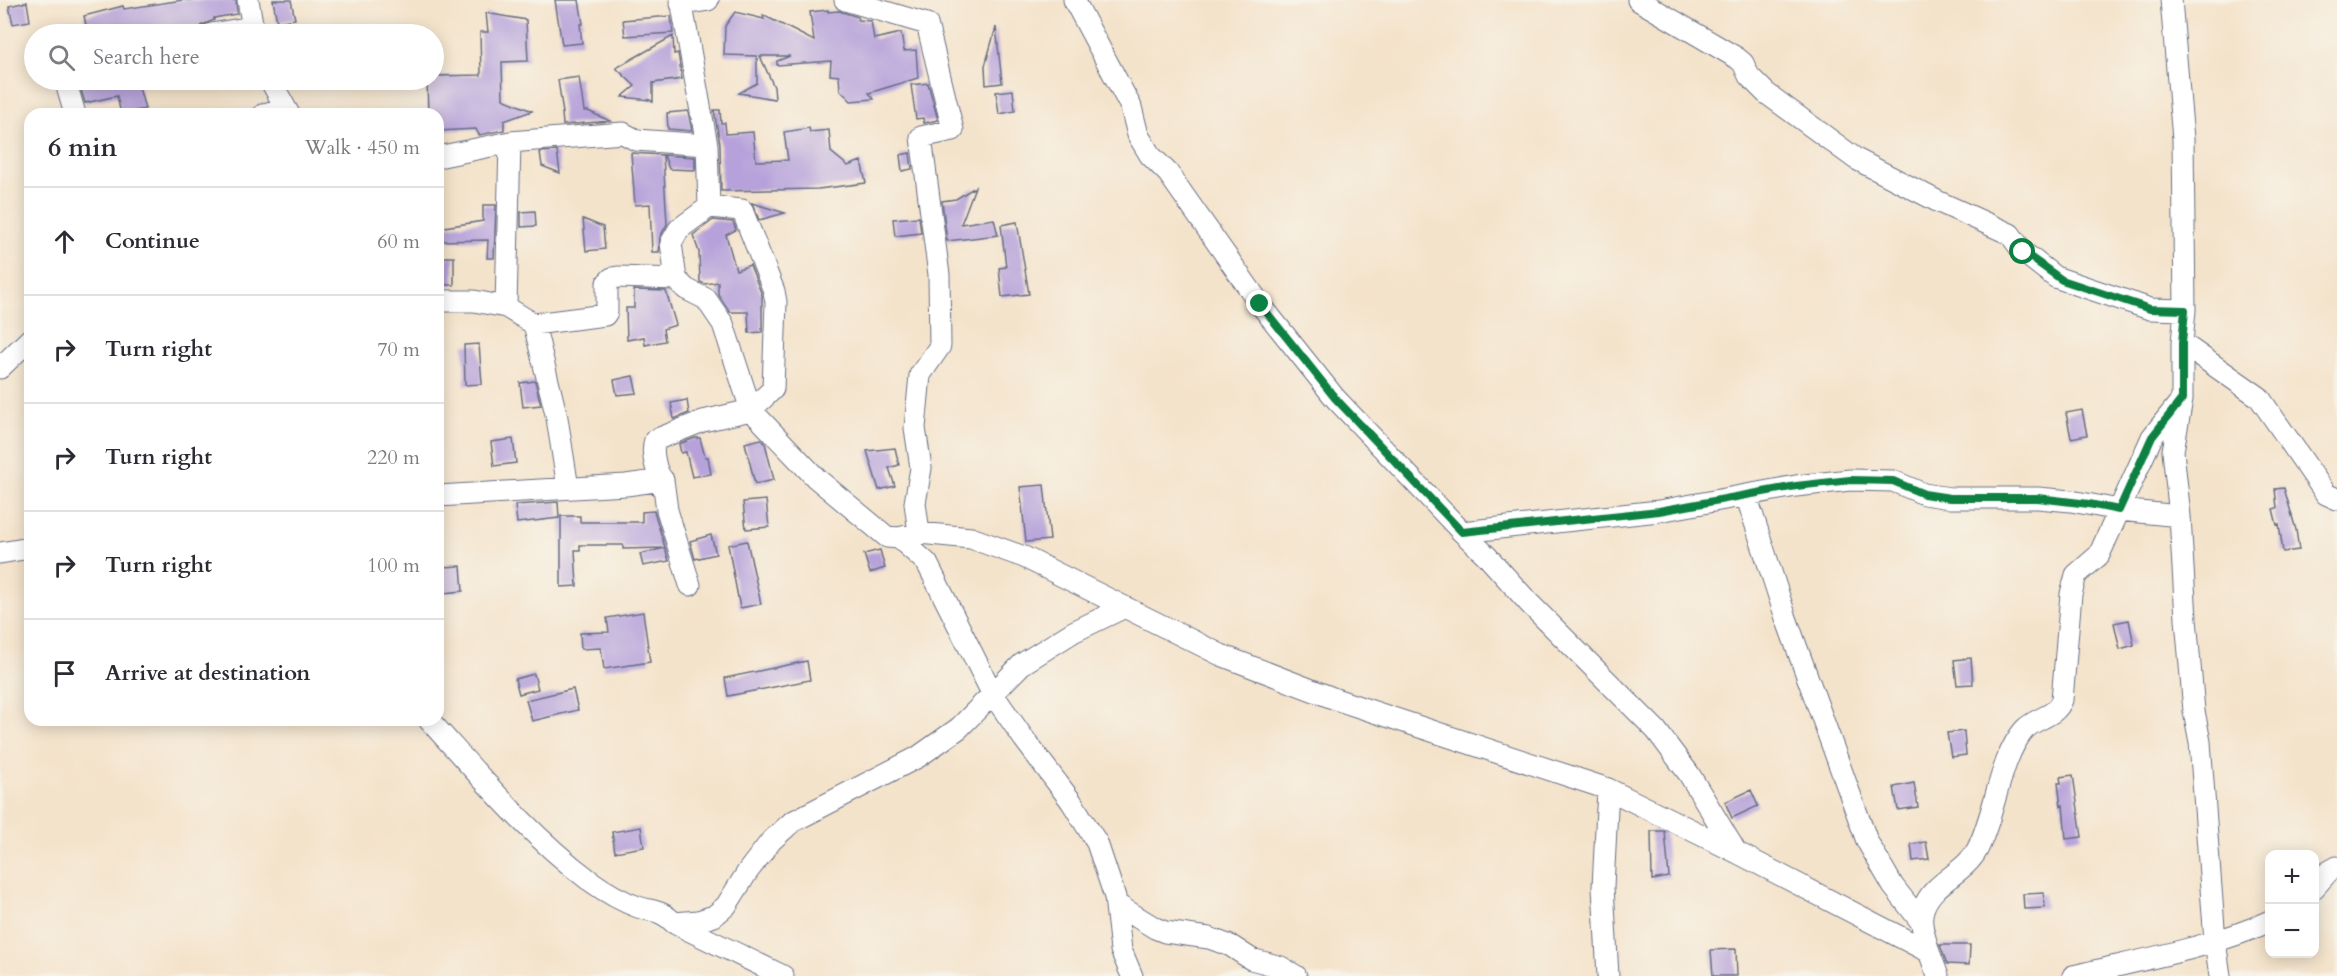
<!DOCTYPE html>
<meta charset="utf-8">
<style>
body{margin:0;font-family:Cardo,serif;background:#f2f2f3;color:#2b2b33}
.controls{position:absolute;right:18px;bottom:18px;display:grid;overflow:hidden;border-radius:12px;box-shadow:0 3px 15px #0003}
.controls button{width:54px;height:54px;display:grid;place-items:center;padding:0;border:0;border-bottom:2px solid #e1e1e2;background:#fff;color:#2b2b33;font:30px sans-serif}
.stop{position:absolute;width:18px;height:18px;margin:-14px;border:4px solid #0b8043;border-radius:50%;background:#fff}
.stop.end{background:#0b8043;border-color:#fff;box-shadow:0 2px 6px #0008}
.list{margin:0;padding:0;list-style:none}
h2{display:flex;justify-content:space-between;align-items:center;height:78px;margin:0;padding:0 24px;font-size:26px}
h2 small{font-size:20px;font-weight:400;color:#7c7c81}
.list li{display:grid;grid-template-columns:39px 1fr auto;gap:18px;align-items:center;box-sizing:border-box;height:108px;padding:0 24px;border-top:2px solid #e1e1e2}
.list b{display:block;font-size:22px;white-space:nowrap}
.list em{font-size:20px;font-style:normal;color:#7c7c81}
.icon{flex:none;width:33px;height:33px;fill:none;stroke:currentColor;stroke-width:2;stroke-linecap:round;stroke-linejoin:round}
.map{position:relative;flex:none;width:2337px;height:976px;overflow:hidden}
.search{position:absolute;background:#fff;box-shadow:0 3px 15px #0003;left:24px;top:24px;width:420px;height:66px;display:flex;align-items:center;gap:15px;box-sizing:border-box;padding:0 21px;border-radius:33px;color:#7c7c81;font-size:22px}
.panel{position:absolute;background:#fff;box-shadow:0 3px 15px #0003;left:24px;top:108px;width:420px;height:618px;border-radius:18px}
.map>svg:first-child{display:block}
</style>
<div class="map">
<svg width="2337" height="976" viewBox="0 0 2337 976">
<rect width="100%" height="100%" fill="#f7f3e8"/>
<filter id="ink" filterUnits="userSpaceOnUse"><feTurbulence type="fractalNoise" baseFrequency=".0167" numOctaves="2"/><feDisplacementMap in="SourceGraphic" scale="12" xChannelSelector="R" yChannelSelector="G"/><feConvolveMatrix kernelMatrix="1 2 1 2 8 2 1 2 1" color-interpolation-filters="sRGB"/></filter>
<filter id="wash" filterUnits="userSpaceOnUse"><feTurbulence type="fractalNoise" baseFrequency=".008" numOctaves="4" result="noise"/><feDisplacementMap in="SourceGraphic" scale="24" xChannelSelector="R" yChannelSelector="G"/><feGaussianBlur stdDeviation="1.35" result="paint"/><feColorMatrix in="noise" values="0 0 0 0 0 0 0 0 0 0 0 0 0 0 0 0 0 1.4 0 .05"/><feComposite in="paint" operator="in"/></filter>
<g filter="url(#wash)">
<rect width="100%" height="100%" fill="#f4e3cb"/>
<g id="blocks">
<path fill="#b6a1da" d="M183,0H236L237,14L214,18V20L202,25L199,31L182,34H139V28L115,34H109L108,32L88,34L84,16L123,6L124,9Z
M273,0H291L295,19L277,22Z
M555,0H579L583,24H580L582,43L562,45Z
M27,2L30,21L13,24L9,6Z
M828,10V12L839,11L858,17V20L871,21L874,39L901,33L904,51L916,50L918,78L869,93L874,99L851,101L840,90L839,76L830,75L831,61L777,65V61L790,56H760L774,87L775,99L739,93L757,83V56L724,55L725,26L735,12L764,19L763,15L814,41L810,12Z
M486,13L526,20L528,61L502,62L503,99L532,111L504,121V130L479,135L476,129L438,131V114H428L427,80H434V76L481,75L480,32H488Z
M671,16L673,33L625,36L623,20Z
M996,27L1002,83L986,85L985,66Z
M673,36L674,54L678,53L682,79L653,83V102L650,100L622,97L635,86L616,68Z
M579,77L584,111H588L610,121L563,125L562,113H563L558,80Z
M78,80H137L145,109L121,114L117,96L85,103Z
M928,83L938,120L924,123L923,118L916,119L911,85Z
M1013,90L1015,111L999,114L996,92Z
M714,110H720L721,123H725L726,134L753,132L756,161L788,160L784,132L809,128L810,132L829,130L831,152L848,166L861,161L866,183L818,189L721,191L720,144Z
M688,111L692,131L668,129L667,113Z
M557,151L560,173L542,166L540,152Z
M631,153L663,155L667,224L660,237L659,252H652L650,204L635,205Z
M910,153L912,169L902,171L900,155Z
M664,155L695,157V170L669,169Z
M975,187L961,224L994,219L998,235L947,241L942,201L956,199Z
M752,203L785,213L759,220Z
M483,205H496L494,258H487L488,240L438,241V228L483,221Z
M535,211L536,226L521,227V212Z
M919,217L921,233L895,236L893,219Z
M583,219L603,227L605,249L586,251Z
M713,220L733,222L736,230L726,235L736,270L750,265L762,295V332L749,333L748,312H730L718,294V282L705,284L700,282L699,252L693,235Z
M1017,222L1029,294L1002,297L999,268L1006,267L1001,225Z
M438,257H454V285H438Z
M634,290L666,291L676,325L663,329L665,341L645,345L644,337L627,340L626,308H634Z
M479,344L482,384L465,385L464,345Z
M633,376L637,393L617,395L614,380Z
M535,381L541,405L523,407L520,383Z
M687,400L689,413L674,419L671,403Z
M2082,410L2087,435L2071,438L2066,413Z
M695,438H700L705,457H708L711,474L692,477L686,452L681,453L679,444Z
M513,439L516,463L494,466L491,442Z
M761,439L765,443L774,480L755,484L745,443Z
M895,448L899,465L889,468L895,486L879,490L867,451Z
M1044,485L1050,540L1026,542L1020,487Z
M2284,488L2296,530L2299,550L2283,552L2279,524L2277,525L2273,509L2277,508L2275,489Z
M766,500L769,527L746,529L743,502Z
M558,502L559,518L517,523L515,505Z
M654,511L669,561L643,566L640,554L665,548L623,549V545H580V550H575L577,586L561,587V516H580V522H642V512Z
M711,535L716,554L695,559L690,541Z
M747,541L761,604L740,608L728,545Z
M880,550L885,568L870,573L864,554Z
M461,566L463,591L444,593L442,567Z
M643,612L650,662L604,669L601,648L581,649L580,633L609,632L607,618Z
M2129,620L2134,645L2120,649L2114,623Z
M1971,658L1973,684L1957,685L1954,660Z
M807,661L810,680L728,696L725,678Z
M534,674L538,689L519,694L515,679Z
M573,689L578,710L532,721L526,700Z
M1964,731L1966,755L1951,757L1947,733Z
M2073,775L2082,837L2066,839L2063,805L2061,806L2058,783H2061L2060,777Z
M1914,783L1918,807L1898,810L1894,787Z
M1751,790L1758,806L1732,818L1725,802Z
M641,827L644,847L615,852L612,832Z
M1651,831H1665L1669,877L1652,880Z
M1926,842L1929,859L1913,861L1911,844Z
M2044,893L2045,908L2024,909L2023,894Z
M1940,945H1970L1969,965L1947,964Z
M1736,949L1737,976H1713L1711,950Z"/>
</g>
</g>
<g filter="url(#ink)">
<use href="#blocks" fill-opacity="0" stroke="#676e84" stroke-width="1.5"/>
<g fill="none" stroke-linecap="round" stroke-linejoin="round">
<defs>
<path id="minor" d="M248,0L254,34
M681,0L707,145L709,207L679,229L671,243L676,279L686,289L706,299L723,324L751,410L816,478L887,537L899,538L919,533L971,538L1024,557L1221,655L1338,700L1608,789L1736,852L1929,952L1938,976
M845,0L927,24L953,130L921,137L939,275L940,346L920,375L915,428L921,468L915,503L919,533
M1074,0L1131,107L1138,135L1150,155L1168,173L1260,304L1335,398L1462,532L1486,555L1529,603L1656,730L1689,774L1736,852
M1638,0L1737,58L1743,63L1749,76L1766,93L1856,159L1939,202L2010,234L2023,252L2055,277L2150,309L2185,310
M2171,0L2183,139L2185,310L2182,343V399L2173,451L2180,516L2186,619L2194,711L2200,742L2215,941L2220,976
M681,4L708,0
M211,34L252,27
M65,80L75,114
M270,80L289,114
M264,114L285,108
M438,157L510,142L623,133L636,140L707,145
M438,301H474L506,307L534,324L605,315L607,312V283L612,278L618,277L676,279
M506,307L510,142
M534,324L557,418L568,488
M2182,343L2259,397L2326,494L2337,499
M0,368L30,339
M663,480L667,510L690,585
M1746,495L1786,618L1867,841L1893,886L1922,923
M438,496L626,485L663,480C655,472 651,450 655,440L703,421L751,410L773,389L776,302L774,291L742,210L709,207
M1462,532L1659,511L1796,486L1850,480L1893,481L1924,494L1950,498H2038L2071,501L2119,510L2180,516
M899,538L927,563L992,693L1024,739L1071,801L1097,843L1115,897L1121,950L1132,976
M0,553L30,548
M429,720C480,776 528,834 589,880C603,890 621,901 638,907C653,912 662,910 674,923L698,921L714,916L726,906L748,871L771,841L792,822L918,757L959,728L1022,664L1073,632L1125,607
M1608,789L1603,887L1608,976
M2314,888L2328,872L2337,867
M1116,904L1155,928L1165,932L1209,938L1231,946L1251,959L1281,967L1296,976
M676,924L783,976
M1929,952C1925,937 1918,921 1924,907C1933,882 1965,873 1977,850C1995,816 1999,759 2024,730C2036,717 2055,718 2062,700L2071,594L2076,575L2099,555L2152,437L2180,402
M2073,976C2135,961 2212,948 2270,921"/>
</defs>
<use href="#minor" stroke="#676e84" stroke-width="23"/>
<use href="#minor" stroke="#fff" stroke-width="21"/>
</g>
</g>
<g fill="none" stroke-linecap="round" stroke-linejoin="round" filter="url(#ink)">
<path stroke="#0b8043" stroke-width="8" d="M1260,304L1335,398L1462,532L1659,511L1796,486L1850,480L1893,481L1924,494L1950,498H2038L2089,504L2119,510L2152,437L2182,399V343L2185,310L2150,309L2062,280L2023,252"/>
</g>
</svg>
<div class="controls">
<button>+</button>
<button>−</button>
</div>
<div class="stop" style="left:2023px;top:252px"></div>
<div class="stop end" style="left:1260px;top:304px"></div>
<div class="search"><svg class="icon" aria-label="search" viewBox="0 0 24 24"><circle cx="10" cy="10" r="6"/><path d="M15 15l6 6"/></svg>Search here</div>
<section class="panel">
<h2>6 min<small>Walk · 450 m</small></h2>
<ul class="list">
<li><svg class="icon" aria-label="ahead" viewBox="0 0 24 24"><path d="M12 20V5M6 11l6-6 6 6"/></svg><div><b>Continue</b></div><em>60 m</em></li>
<li><svg class="icon" aria-label="right" viewBox="0 0 24 24"><path d="M7 20v-9h11M14 6l5 5-5 5"/></svg><div><b>Turn right</b></div><em>70 m</em></li>
<li><svg class="icon" aria-label="right" viewBox="0 0 24 24"><path d="M7 20v-9h11M14 6l5 5-5 5"/></svg><div><b>Turn right</b></div><em>220 m</em></li>
<li><svg class="icon" aria-label="right" viewBox="0 0 24 24"><path d="M7 20v-9h11M14 6l5 5-5 5"/></svg><div><b>Turn right</b></div><em>100 m</em></li>
<li><svg class="icon" aria-label="arrive" viewBox="0 0 24 24"><path d="M6 21V4h12l-3 4 3 4H6"/></svg><div><b>Arrive at destination</b></div></li>
</ul>
</section>
</div>
